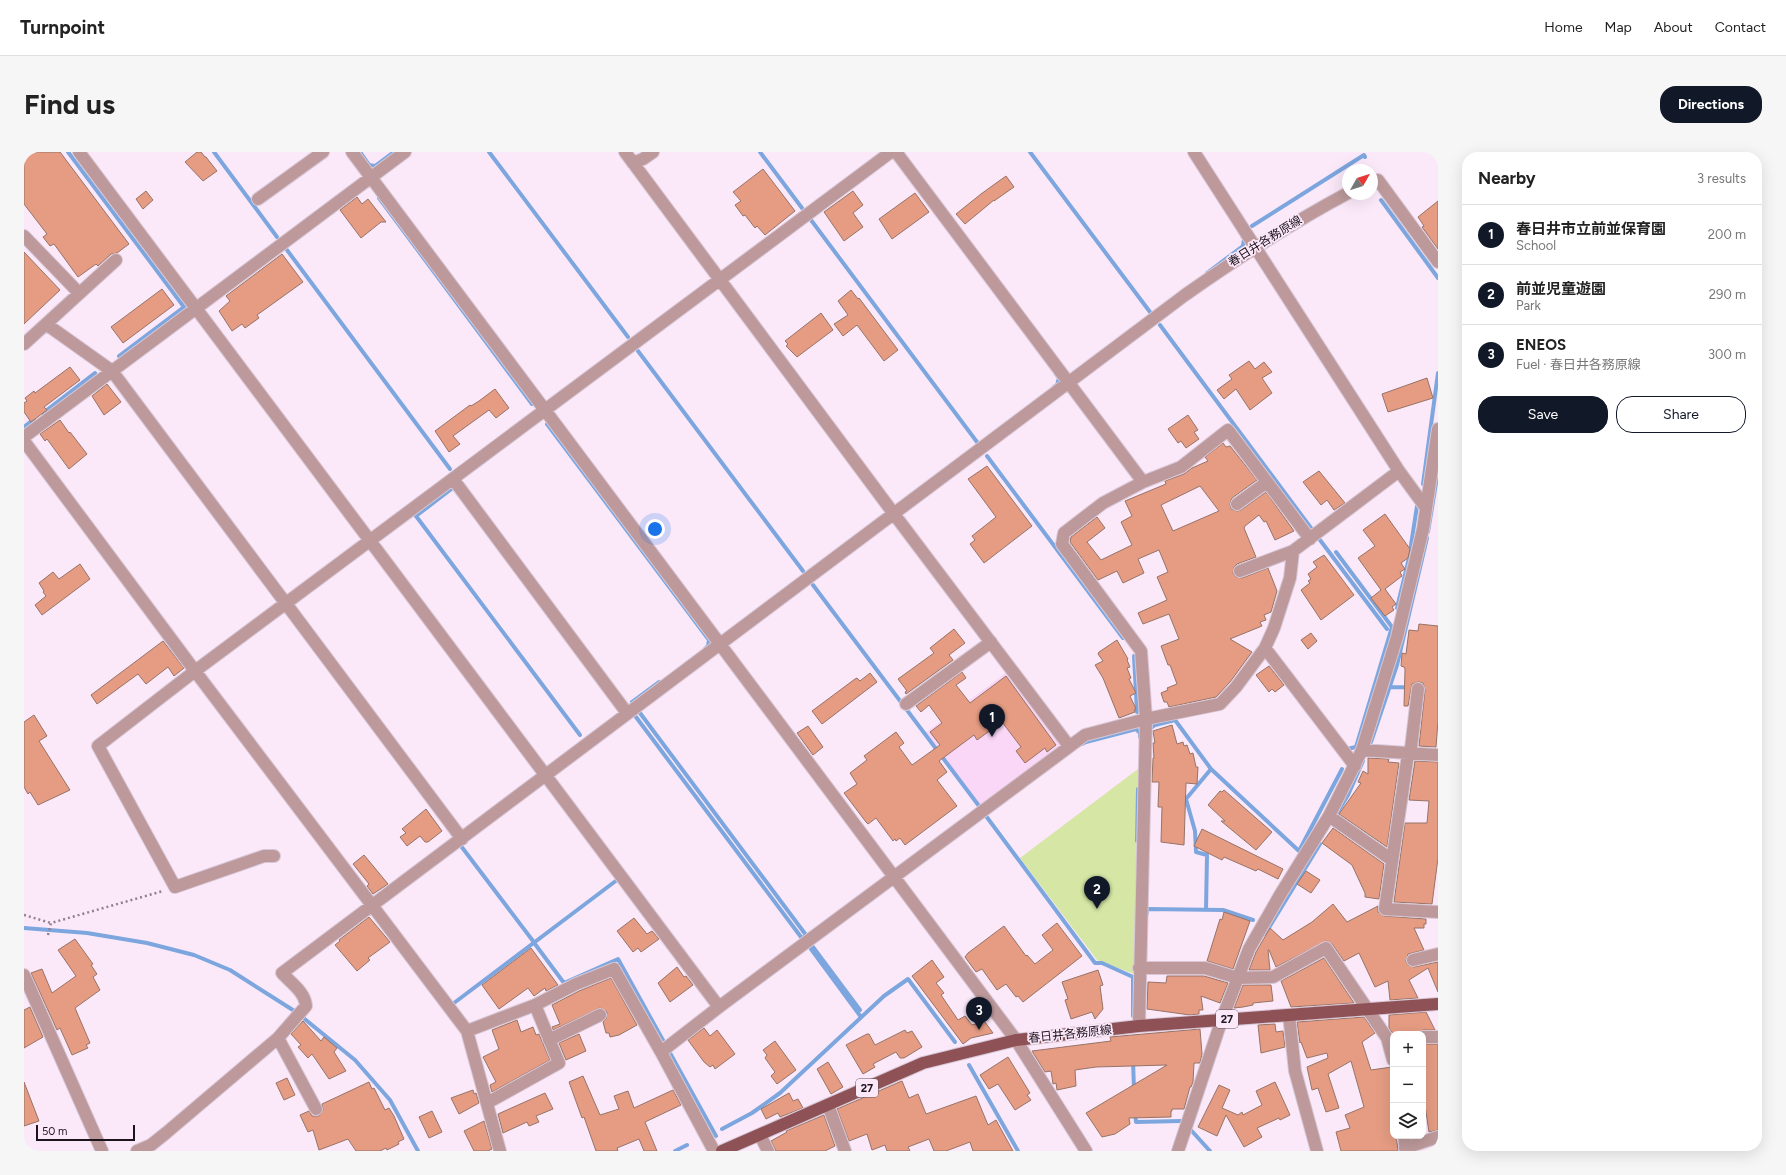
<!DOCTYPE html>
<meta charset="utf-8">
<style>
body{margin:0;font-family:Figtree,"Noto Sans JP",sans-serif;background:#f6f6f6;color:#222}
.controls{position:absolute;right:12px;bottom:12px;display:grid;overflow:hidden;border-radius:8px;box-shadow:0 4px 16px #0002}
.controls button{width:36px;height:36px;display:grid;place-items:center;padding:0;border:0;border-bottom:1px solid #e0e0e0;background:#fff;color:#222;font:20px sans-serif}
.compass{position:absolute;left:1318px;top:12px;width:36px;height:36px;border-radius:50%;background:#fff;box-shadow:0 4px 16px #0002;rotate:51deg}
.scale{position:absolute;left:12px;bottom:10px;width:99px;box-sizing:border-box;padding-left:4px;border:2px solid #1d131c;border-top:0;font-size:11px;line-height:14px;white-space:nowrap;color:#1d131c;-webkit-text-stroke:3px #fbe9fa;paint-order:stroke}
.you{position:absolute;left:631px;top:377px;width:14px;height:14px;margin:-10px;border:3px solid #fff;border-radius:50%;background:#1a73e8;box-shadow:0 0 0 6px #1a73e833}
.badge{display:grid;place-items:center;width:26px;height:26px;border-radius:50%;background:#111827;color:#fff;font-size:13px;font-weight:700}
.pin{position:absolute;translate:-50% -33px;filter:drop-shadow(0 1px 2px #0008)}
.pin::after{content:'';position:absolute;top:21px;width:14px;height:12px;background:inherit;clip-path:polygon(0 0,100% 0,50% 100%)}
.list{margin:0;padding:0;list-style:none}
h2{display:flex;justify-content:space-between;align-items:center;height:52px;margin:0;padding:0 16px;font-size:17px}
h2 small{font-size:13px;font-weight:400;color:#767676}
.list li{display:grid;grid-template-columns:26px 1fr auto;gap:12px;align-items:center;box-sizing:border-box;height:60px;padding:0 16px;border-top:1px solid #e0e0e0}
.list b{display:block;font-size:15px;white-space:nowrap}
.list p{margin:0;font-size:13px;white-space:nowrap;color:#767676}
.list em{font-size:13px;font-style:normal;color:#767676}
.actions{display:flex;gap:8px;padding:12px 16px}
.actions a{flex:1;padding:9px 0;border:1px solid #111827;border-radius:16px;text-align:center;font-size:14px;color:#111827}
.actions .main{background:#111827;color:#fff}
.icon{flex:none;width:22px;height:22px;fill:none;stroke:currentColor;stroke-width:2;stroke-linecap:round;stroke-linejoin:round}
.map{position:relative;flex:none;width:1414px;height:999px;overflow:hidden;border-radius:16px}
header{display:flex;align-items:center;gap:24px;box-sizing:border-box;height:56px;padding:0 20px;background:#fff;border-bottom:1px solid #e0e0e0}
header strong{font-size:19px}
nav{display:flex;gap:22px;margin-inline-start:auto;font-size:14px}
.intro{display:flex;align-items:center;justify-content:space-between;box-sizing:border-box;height:96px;padding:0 24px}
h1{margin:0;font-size:28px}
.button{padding:10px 18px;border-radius:16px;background:#111827;color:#fff;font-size:14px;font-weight:700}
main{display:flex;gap:24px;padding:0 24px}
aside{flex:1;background:#fff;border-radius:16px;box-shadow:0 4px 16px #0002}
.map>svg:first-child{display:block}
</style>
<header>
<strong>Turnpoint</strong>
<nav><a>Home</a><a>Map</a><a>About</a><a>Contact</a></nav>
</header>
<div class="intro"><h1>Find us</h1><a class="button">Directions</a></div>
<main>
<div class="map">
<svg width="1414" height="999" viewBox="0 0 1414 999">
<rect width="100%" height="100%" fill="#fbe9fa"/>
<path fill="#fad6f7" d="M983,520L1035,588V594L956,654L901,581Z"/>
<path fill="#d5e6a5" d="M1114,617L1110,822L1073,808L996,706Z"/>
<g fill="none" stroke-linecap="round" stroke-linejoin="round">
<path stroke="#7da6df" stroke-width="4" d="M44,0L160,155L95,204
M190,0L253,85
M336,0L345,13L351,14L370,0
M465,0L604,185
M736,0L778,56
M1006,0L1126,160
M355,46L508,252
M1357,48L1414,126
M787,68L953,290
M1228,74L1340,3L1341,5
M263,98L426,317
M1183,121L1219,94L1220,87L1218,84
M1136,173L1287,376
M614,199L779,419
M1030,235L1033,233L1035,226L1032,222
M19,261L71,221
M523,272L685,488L684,494L681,497
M0,275L10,267
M963,304L1099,486
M1399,332L1414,221
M430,335L392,364L556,583
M1404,380L1414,319
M1296,388L1363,477
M1312,400L1368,475L1332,595L1323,597L1322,596
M789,433L955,654
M1373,456L1385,406L1393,354
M1110,504L1113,560
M1365,535L1414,536
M609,551L608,550L635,530
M616,561L782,783L779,786
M612,565L777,785
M1127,576L1131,573L1151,568L1187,617L1275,699L1318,617
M1347,590L1373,513L1403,386
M1058,592L1062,590L1112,577L1116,581V585
M1312,663L1324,643L1339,609
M962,664L1071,811H1078L1109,825V864
M1113,689L1114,637
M437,694L509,789
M1182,758L1183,703L1172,700L1171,679L1162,647L1187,617
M1123,761V757L1199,758L1229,768
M0,776L63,781L123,791L170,803L206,818L272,860L331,908L366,948L394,999
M1241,782L1296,692
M511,792L540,831L594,807L692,984
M789,795L836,858
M787,797L837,865
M426,854L593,728
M1109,908L1110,938
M945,913L994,999
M1111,960L1112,970L1157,969
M698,977L728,961L756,941L860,844L884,827L931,890
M1166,977L1186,999
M651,999L663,993"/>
</g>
<path fill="#e59c83" stroke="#977367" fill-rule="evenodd" d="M0,0H36L105,92L93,101L87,102L74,114L72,112L54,125L30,92L26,94L19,85L23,82L0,52Z
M173,0H177L181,5H182L193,19L179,29L161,10Z
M739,17L771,59L741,83L733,74L731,76L721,63L719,64L711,53L717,49L709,40Z
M982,24L990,35L970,49V48L941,72L932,62L957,42Z
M122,39L129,48L119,57L112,47Z
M829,39L839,53L829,61L839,75L820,89L800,60Z
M891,41L905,60L868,87L855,67Z
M333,45L338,52L344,47L362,70H357L337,86L316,58Z
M1414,49V97L1398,75L1400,74L1394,65Z
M0,100L36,138L0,172Z
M258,102L279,130L233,163L235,166L221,176L218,172L208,179L195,159L206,149L202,144Z
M138,137L150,153L99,191L87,175Z
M827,138L834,147L835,146L874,198L860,209L833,173L819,184L810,172L824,163L814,149Z
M797,161L809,178L773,205L762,194L764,192L761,189Z
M1225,209L1231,217L1240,210L1248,220L1238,226L1248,241L1226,258L1212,237L1200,247L1193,238L1208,227L1205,223Z
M46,215L56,228L20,255L23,258L7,270L0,260V251L3,249L1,246L10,239L11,241Z
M1403,226L1409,246L1364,260L1358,242Z
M83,232L97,250L80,263L68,244Z
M471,237L485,256L472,266L465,258L429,284L436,292L425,300L411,279L446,253L447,254L455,249Z
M1164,263L1174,278L1170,280L1175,287L1162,296L1157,289L1154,291L1144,277Z
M36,268L45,281L46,280L63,302L45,317L23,287L21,289L16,282Z
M1199,291L1202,295L1206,294L1233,328L1208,346L1206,352L1207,357L1213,359L1217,358L1242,340L1270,379L1251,388L1242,369L1240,370L1235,363L1221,374L1220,376L1232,405L1213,412L1210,415L1209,421L1212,425L1218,426L1244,416L1253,439L1247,460L1240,463L1242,468L1236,470L1238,474L1206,487L1228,500L1206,530L1192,545L1145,555L1143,550H1140L1137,541L1144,538L1143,536L1153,532L1146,513H1144L1137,494L1155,487L1145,462L1119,472L1114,461L1143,448L1133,425L1144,420L1135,398L1114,407L1120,421L1099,431L1093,419L1074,428L1046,390L1047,385L1073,365L1081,376L1063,390L1077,408L1108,393L1097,370L1108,364L1101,349L1142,332L1141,329L1160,322L1168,316L1184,309L1181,305ZM1176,334L1195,359L1149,379L1137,353Z
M963,314L1008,374L960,411L946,392L951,388L948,384L972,365L944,327Z
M1295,319L1321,351L1310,358L1303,348L1297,353L1279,330Z
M1361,362L1386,397L1384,406L1377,411L1381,417L1376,420L1378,424L1361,437L1372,452L1368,455L1370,458L1361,464L1347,446L1357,438L1334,406L1351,394L1339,378Z
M1300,403L1330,443L1297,468L1277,438L1286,431L1284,429L1287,427L1284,422L1293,415L1289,410Z
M56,412L66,427L18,463L11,453L22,444L19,440L20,439L15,431L29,420L35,427Z
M1395,472L1414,474V569L1412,595L1395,594L1401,538L1399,531L1394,530L1388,532L1384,554H1380L1381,517L1380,515L1377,514L1378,501L1382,502L1385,478L1394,479Z
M930,477L941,491L925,503L929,508L882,542L881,540L883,539L874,527L910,501L906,496Z
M1287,481L1293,489L1284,497L1277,488Z
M1093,488L1104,507L1103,508L1106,515L1103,516L1107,526L1105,527L1112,541L1106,544L1112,557L1110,558L1111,560L1095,566L1079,526L1071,513L1079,509L1074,502L1075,500Z
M139,489L160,516L150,524L144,515L122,532L114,522L73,552L67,543Z
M1245,514L1260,533L1251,540L1248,537L1245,540L1232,523Z
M938,520L942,526L932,533L946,551L982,524L1032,593L1023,600L1021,596L1001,611L992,599L997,595L978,570L953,588L950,583L915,609L923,620L913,628L933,654L881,693L876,686L872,689L871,687L869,689L852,666L844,672L842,670L820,641L833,632L826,621L843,608L840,604L872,580L880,591L875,595L888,613L916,593L906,580L918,571L905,553L897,560L892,554Z
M846,521L853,530L798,572L788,559L831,527L833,526L836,529Z
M10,563L23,584L15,589L46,638L14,653L6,640L4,642L0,635V570Z
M1148,573L1153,592L1159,590L1160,594L1163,593L1166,602L1169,601L1172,615H1174L1173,632L1162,631L1160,693L1137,690L1138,655H1134L1135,630H1128L1129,606H1130L1129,591H1131L1129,579Z
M784,574L799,595L789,603L773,581Z
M1344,606L1365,607L1364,610L1375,611L1363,695L1315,662L1337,631L1334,630L1339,619L1344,622Z
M1391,609L1414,610V706L1408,752L1370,750L1381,671H1403L1405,649L1385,648Z
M1200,638L1248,680L1232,698L1197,669H1201L1184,653L1196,639L1198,640Z
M402,657L418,679L404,690H401L396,684L383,694L376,685L382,681L378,677Z
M1309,676L1360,712L1355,747L1341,745V741L1328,713L1298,691Z
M1178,677L1259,717L1254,727L1234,717L1232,719L1200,705L1198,708L1170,694Z
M340,703L364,732L349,742L343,734L345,732L329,712Z
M1282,719L1296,728L1287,741L1273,732Z
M1309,752L1323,770L1354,754V760L1360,764L1402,767V772H1400V776H1390L1400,798L1384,802L1382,809L1384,813L1390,815L1414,810V840L1404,816L1385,828L1394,846L1366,848L1364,829L1351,835L1335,801L1320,809L1308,792L1302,789L1252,815L1245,798H1244L1246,818H1225L1232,800L1246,776L1259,788L1288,770Z
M1200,760L1226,769L1209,817L1183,809L1196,767L1198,768Z
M345,765L366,790L344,806L346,808L333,819L311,793L316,789L315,788Z
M610,766L623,782L628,779L635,787L617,800L614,796L609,800L593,779Z
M1033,771L1058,804L999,850L994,844L992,845L982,832L973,838L958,817L952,820L941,805L944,801L980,774L1002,804L1003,803L1011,812L1029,798L1018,783Z
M51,787L69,812L67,813L73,822L69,825L76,838L51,856L66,891L62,893L64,896L48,903L36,876L33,878L7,821L18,817L28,841L52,824L34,798Z
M507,796L534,833L522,839L521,836L510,844L504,836L475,857L458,833Z
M1300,806L1330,851L1267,855L1257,829Z
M908,808L920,825L912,831L920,841L917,843L934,868L941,864L948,873L961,870L969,881L947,886L939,892L888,824Z
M653,815L660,825L662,824L669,833L646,850L634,831Z
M1074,818L1079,833L1076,834L1079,857L1071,867L1068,860L1047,867L1041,848L1044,847L1038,830Z
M1143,824H1180L1204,831L1196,851L1177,844L1179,858H1175V862L1166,863L1123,857L1124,830L1142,831Z
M587,826L613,873L595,883L586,885L585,881H582L579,870L582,867L583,860L576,856L529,878L528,875L536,872L528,853L555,839Z
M1219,833H1247L1249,849L1229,851V853L1219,855L1210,856Z
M6,855L19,885L0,896V858Z
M1402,860L1411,878H1399L1392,882H1369L1365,876V863Z
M1340,865L1351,881L1338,890L1347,918L1368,915L1369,923V984H1371L1373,990L1374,999H1317L1312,980L1326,976L1321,963L1340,955L1327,909L1304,922L1315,956L1302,960L1294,936L1288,938L1283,915L1304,906L1303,901L1283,906L1277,890L1276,891L1273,870Z
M493,868L497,880L509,875L512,883L515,882L526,908L468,940L466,933L472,930L459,905L475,897L468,878Z
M279,869L297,889L300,885L313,896L310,900L322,919L305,927L288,902L284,906L274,895L277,893L267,882Z
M1251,872L1252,880L1259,879L1261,895L1237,901L1234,873Z
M680,876L686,884L693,878L711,902L691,917L689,913L686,915L680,910L664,888Z
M1176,877L1178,902L1176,911H1170L1169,930L1167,935H1166L1160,957H1148V959H1147V965L1105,966L1106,972L1091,982L1078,985L1062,961L1143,913L1072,915L1051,918L1052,934L1033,938L1032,931L1029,932L1027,919L1021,920L1008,899L1087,889L1086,885Z
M881,878L883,881L888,879L898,895L880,906H876L872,900L849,912L851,915L839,922L822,893L843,882H845L851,893Z
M555,882L562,899L542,908L535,891Z
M751,889L772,918L753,932L747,924L751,920L741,906L743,903L739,898Z
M1399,892H1414V978L1405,980L1399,940Z
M984,905L1006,941L1003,943L1007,948L991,958L974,932L965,937L956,923Z
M804,910L819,935L807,942L793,917Z
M559,924L576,963L595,957L590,944L604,939L610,956L649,938L657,953L621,970L633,999H620L615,987L593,996L594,999H572L560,965L558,966L545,930Z
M263,926L271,943L260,948L252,931Z
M878,929L885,946L894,942L902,962L952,944L964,973L972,968L989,999H949L946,990L922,999H910L905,987L884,995L886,999H863L861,993L848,998L843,982L825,989L813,957Z
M0,930L15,969L0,974Z
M345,930L348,937L350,936L361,958L365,956L370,964L380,987L374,990L375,992L363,998L362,996L356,999H332L324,987L295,998L289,978L284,980L276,963L285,959L288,964H295L299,958L298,952Z
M1251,930L1266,963L1256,968L1255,966L1233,976L1238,985L1220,995L1202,963L1193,984L1174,975L1195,933L1206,938L1198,956L1214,963L1218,960L1219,963L1238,953L1232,939Z
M449,938L450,942L452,941L455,951L435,962L427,946Z
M521,941L529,957L512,964L515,970L505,974L503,970L479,981L474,962Z
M765,941L769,949L774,947L779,956L756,965L754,961L742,967L737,957Z
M408,959L418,980L405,986L395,965Z
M800,963L811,994L801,999H752L747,989L763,980L762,979Z
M460,969L468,997L464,999H450L440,979Z"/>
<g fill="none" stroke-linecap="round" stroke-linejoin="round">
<defs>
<path id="minor" d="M55,0L695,855
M328,0L992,888L1062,999
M601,0L870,362L1045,594
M872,0L1119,330
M1170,0L1375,319L1402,356
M609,11L619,7L629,0
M1348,30L1354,28L1414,110
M234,47L299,0
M0,84L55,141
M22,172L88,219L438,687
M0,192L92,108
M0,285L381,0
M0,289L171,519L443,879L476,999
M429,327L603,561
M1213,352L1243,330
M1216,419L1269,399
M1241,496L1331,614
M1394,537L1387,596L1384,602L1361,757L1414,760
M882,552L967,490
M1338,598L1414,603
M1305,664L1368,708
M250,704H240L151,735L74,594L171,519L867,0
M1389,808L1414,802
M1115,816H1181L1214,826L1249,825L1302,796L1363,886L1369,908
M0,823L78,999
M1265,863L1271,919L1293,999
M1115,874L1122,567L1117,499L1038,392L1040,381L1079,351L1119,330L1157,315L1204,278L1286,387
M443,879L511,853L552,832L590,817L637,900L690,999
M1399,885H1414
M254,886L292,957
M525,888L576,863
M637,900L695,855L1061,583L1122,567L1196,552L1212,535L1241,496L1250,476L1266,426L1269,399L1375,319
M463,951L535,911L511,853
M804,953L821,999
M736,983L744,999
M1380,984L1382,999
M1381,996L1414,985
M113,999L127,993L142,981L254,886L282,854C281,840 267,831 258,821L1161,143C1215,105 1266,72 1324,41
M1154,999L1198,867L1225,797L1256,743L1305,664L1338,598L1373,485L1399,377L1414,277"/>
<path id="major" d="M698,999L899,911L992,888L1115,874L1414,852"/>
</defs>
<use href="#minor" stroke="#d7c7d6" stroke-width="14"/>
<use href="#major" stroke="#d7c7d6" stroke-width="14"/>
<path stroke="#8e808d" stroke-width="2.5" stroke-dasharray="2 3" stroke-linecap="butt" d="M0,763L27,771
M24,783L27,771L139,739"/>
<use href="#minor" stroke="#bd999b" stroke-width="12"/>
<use href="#major" stroke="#8d5156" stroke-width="12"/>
</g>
<g text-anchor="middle" stroke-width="3.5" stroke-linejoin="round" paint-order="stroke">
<g fill="#fbe9fa" stroke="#60535f" stroke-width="1">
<rect x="1192" y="858" width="22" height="18" rx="3"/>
<rect x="832" y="927" width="22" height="18" rx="3"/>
</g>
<g font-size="11" font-weight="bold" fill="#1d131c">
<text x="1203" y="871">27</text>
<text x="843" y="940">27</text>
</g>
<g font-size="12" fill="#1d131c" stroke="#fbe9fa">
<text transform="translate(1241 89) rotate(-32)" y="4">春日井各務原線</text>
<text transform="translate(1046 882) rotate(-6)" y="4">春日井各務原線</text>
</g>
</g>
</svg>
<div class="controls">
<button>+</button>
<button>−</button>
<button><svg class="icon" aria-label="layers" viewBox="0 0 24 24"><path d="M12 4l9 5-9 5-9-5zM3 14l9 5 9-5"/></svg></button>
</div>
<svg class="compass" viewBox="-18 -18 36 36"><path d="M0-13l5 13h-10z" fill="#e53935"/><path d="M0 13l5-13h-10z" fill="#767676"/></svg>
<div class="scale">50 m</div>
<div class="you"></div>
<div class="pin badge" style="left:968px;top:585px">1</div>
<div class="pin badge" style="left:1073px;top:757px">2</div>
<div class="pin badge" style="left:955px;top:878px">3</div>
</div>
<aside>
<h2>Nearby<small>3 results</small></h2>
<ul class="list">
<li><span class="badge">1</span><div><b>春日井市立前並保育園</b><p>School</p></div><em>200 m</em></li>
<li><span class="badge">2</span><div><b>前並児童遊園</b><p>Park</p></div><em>290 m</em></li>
<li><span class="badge">3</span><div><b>ENEOS</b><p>Fuel · 春日井各務原線</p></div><em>300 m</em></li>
</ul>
<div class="actions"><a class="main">Save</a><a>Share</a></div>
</aside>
</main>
